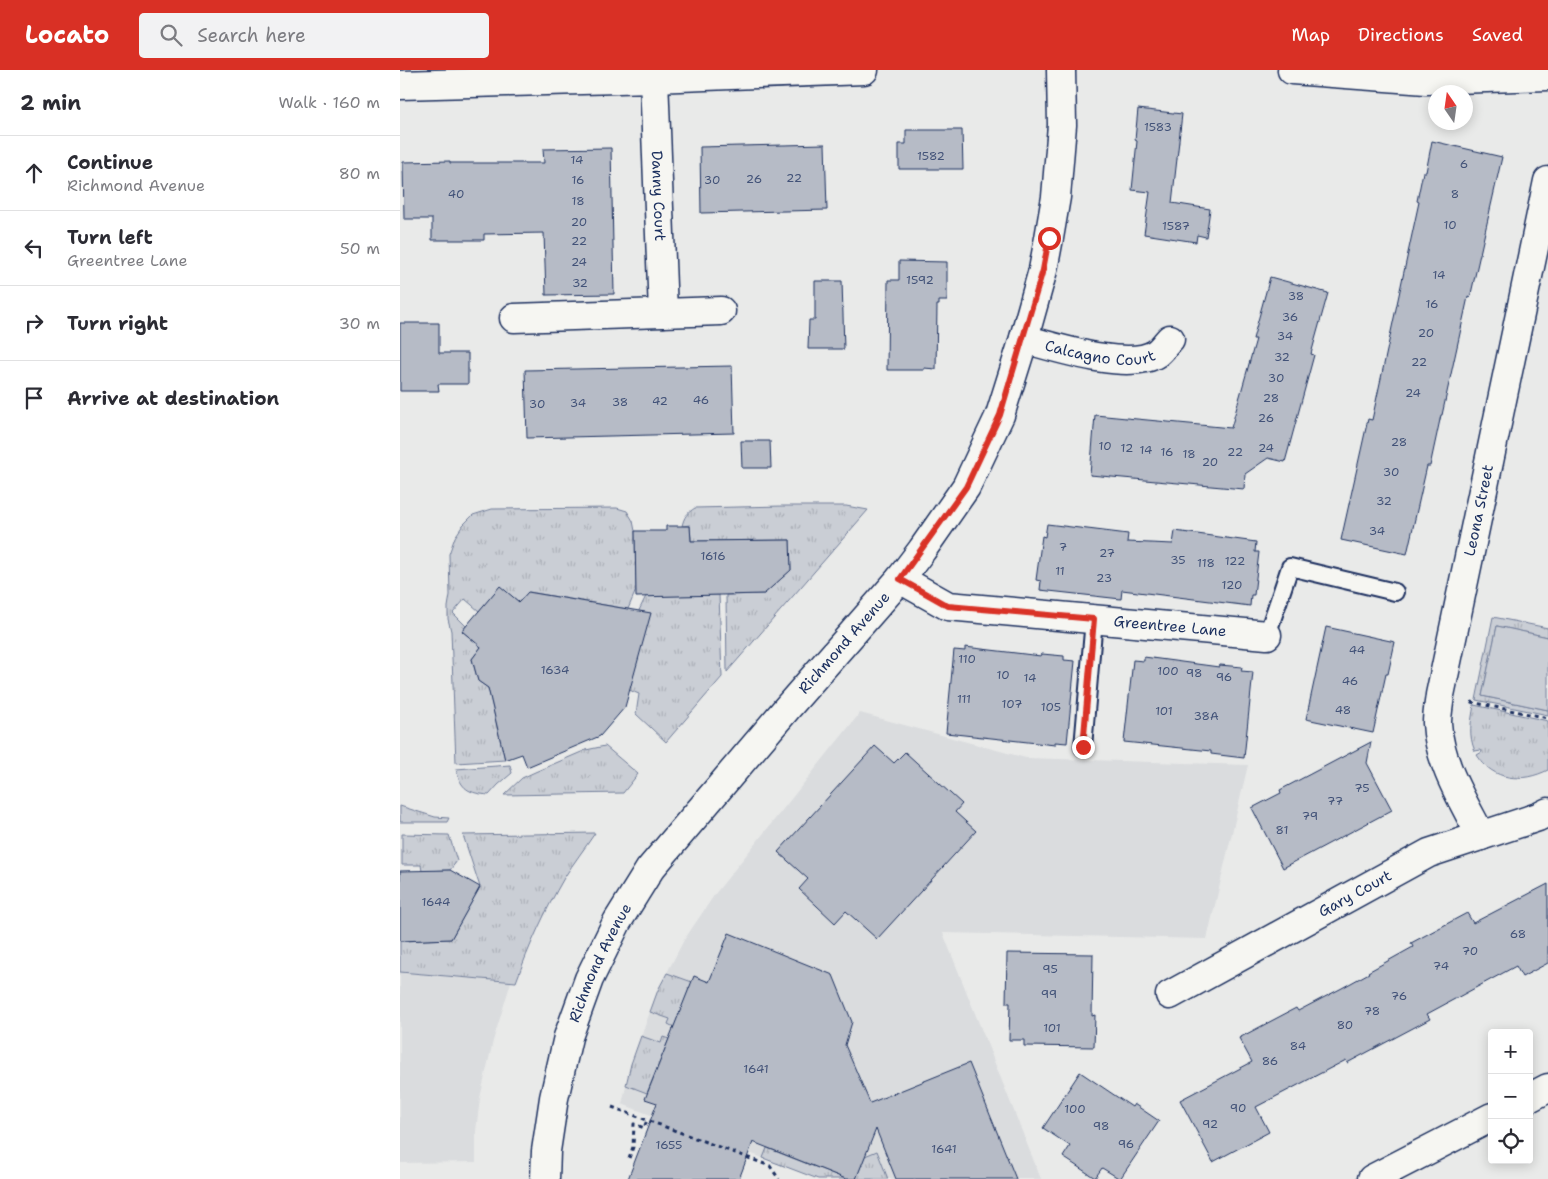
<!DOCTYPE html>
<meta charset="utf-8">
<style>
body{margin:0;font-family:"Shantell Sans",sans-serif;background:#f2f2f3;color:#2b2b33}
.controls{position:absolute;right:15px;bottom:15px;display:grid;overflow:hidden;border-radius:5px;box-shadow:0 2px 12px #0003}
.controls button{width:45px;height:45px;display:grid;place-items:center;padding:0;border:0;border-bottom:1px solid #e1e1e2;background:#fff;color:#2b2b33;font:25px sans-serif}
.compass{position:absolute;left:1028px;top:15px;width:45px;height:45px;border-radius:50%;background:#fff;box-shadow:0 2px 12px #0003;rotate:347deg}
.stop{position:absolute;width:15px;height:15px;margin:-11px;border:4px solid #d93025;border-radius:50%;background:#fff}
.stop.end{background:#d93025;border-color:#fff;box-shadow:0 1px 5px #0008}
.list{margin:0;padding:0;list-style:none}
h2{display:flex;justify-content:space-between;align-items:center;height:65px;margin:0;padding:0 20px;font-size:21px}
h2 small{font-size:16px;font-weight:400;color:#7c7c81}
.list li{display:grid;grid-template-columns:32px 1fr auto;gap:15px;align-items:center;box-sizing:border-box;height:75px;padding:0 20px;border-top:1px solid #e1e1e2}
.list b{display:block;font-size:19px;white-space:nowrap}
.list p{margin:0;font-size:16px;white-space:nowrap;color:#7c7c81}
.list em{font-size:16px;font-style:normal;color:#7c7c81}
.icon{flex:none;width:28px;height:28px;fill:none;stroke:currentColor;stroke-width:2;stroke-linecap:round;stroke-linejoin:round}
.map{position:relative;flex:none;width:1148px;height:1109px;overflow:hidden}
header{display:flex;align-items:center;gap:30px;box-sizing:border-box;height:70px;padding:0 25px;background:#d93025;color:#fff}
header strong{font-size:24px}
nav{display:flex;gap:28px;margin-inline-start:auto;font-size:18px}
.search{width:350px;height:45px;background:#f2f2f3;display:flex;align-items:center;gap:12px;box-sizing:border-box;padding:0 18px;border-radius:5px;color:#7c7c81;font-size:19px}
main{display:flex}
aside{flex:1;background:#fff}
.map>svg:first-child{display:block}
</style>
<header>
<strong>Locato</strong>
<div class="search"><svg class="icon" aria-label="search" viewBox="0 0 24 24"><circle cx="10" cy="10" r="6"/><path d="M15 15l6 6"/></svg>Search here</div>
<nav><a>Map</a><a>Directions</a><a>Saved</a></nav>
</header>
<main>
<aside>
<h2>2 min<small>Walk · 160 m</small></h2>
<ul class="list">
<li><svg class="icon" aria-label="ahead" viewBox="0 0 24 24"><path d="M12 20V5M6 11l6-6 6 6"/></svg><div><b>Continue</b><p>Richmond Avenue</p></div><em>80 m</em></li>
<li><svg class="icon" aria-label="left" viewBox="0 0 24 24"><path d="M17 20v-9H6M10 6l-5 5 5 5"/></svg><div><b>Turn left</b><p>Greentree Lane</p></div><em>50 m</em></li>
<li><svg class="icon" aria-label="right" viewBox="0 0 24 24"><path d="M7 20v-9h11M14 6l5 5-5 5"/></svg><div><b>Turn right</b></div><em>30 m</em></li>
<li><svg class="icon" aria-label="arrive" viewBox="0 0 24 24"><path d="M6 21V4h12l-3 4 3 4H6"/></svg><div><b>Arrive at destination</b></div></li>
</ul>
</aside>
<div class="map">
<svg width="1148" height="1109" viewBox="0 0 1148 1109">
<defs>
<pattern id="grass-tufts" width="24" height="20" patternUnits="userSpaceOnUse" patternTransform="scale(1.25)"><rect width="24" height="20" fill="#caced5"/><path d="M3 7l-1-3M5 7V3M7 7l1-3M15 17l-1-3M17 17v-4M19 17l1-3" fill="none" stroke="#adb1b9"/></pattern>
</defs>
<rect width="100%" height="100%" fill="#e9eae9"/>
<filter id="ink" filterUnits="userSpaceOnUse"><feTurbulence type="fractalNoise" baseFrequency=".02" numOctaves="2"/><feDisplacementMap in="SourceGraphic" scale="10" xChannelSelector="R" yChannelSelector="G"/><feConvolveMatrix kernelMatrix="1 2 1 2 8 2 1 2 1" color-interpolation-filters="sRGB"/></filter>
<g filter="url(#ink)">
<path fill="#dadcde" d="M460,643L626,688L848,695L807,869L543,863L641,1109H418L222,1034L231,994L258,920L284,870L315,824Z
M0,902L111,912L93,971L80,1028L76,1061V1092L0,1093Z"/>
<path fill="url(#grass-tufts)" stroke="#727e9a" d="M383,436H446L468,440L327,602L326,525L364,524L391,500L390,470L291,471L290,455L282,456C284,447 287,443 295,438Z
M217,438L227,441L233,451L235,461L236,520L228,539L129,522L119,532L100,517L79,541L65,529L53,543L66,556L62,561L81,577L72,589L78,611L88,618L105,690L56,693L51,561L48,549V537L50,525L49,484L55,467L63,455L73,445L92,439Z
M319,525L322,607L266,672L236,644L239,624L229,620L231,557L246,526Z
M1093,547L1148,558V567L1097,556L1082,626L1148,640V645L1076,630Z
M1074,635L1148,651V700C1122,713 1093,711 1077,685L1082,682L1081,680L1075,681C1068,665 1071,652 1074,635Z
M205,676L238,704L223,723L104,725L122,708L135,702L186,680Z
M110,695L112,703L98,715L89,725C69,723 61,720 56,699Z
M0,736L35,747L49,748L47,752H0Z
M195,763C185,778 174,792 164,808C145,841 129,876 116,912L0,902V871L51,869L80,817L63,765Z
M2,764L49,765L57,791L50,800L22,801L21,795H2Z
M267,903L292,912L274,957L268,954L270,949L250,942L258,920Z
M241,966L261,973L263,967L269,969L247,1023L226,1015L231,994Z
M367,1078L446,1109H418L363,1088Z
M477,1081L488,1109H456L465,1086Z"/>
<path fill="#caced5" stroke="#727e9a" d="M1097,556L1148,567V640L1082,626Z"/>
<path fill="#b6bbc6" stroke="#1b2f5e" d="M738,39L782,44L772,133L810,139L806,167L797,165L796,172L744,164L750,122L732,120L737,71L735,70Z
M506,60H562L563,99H499V74H506Z
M1032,71L1102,87L1070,228L1068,227L1042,345H1041L1030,396H1027L1007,484L941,470L968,349L972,350L1019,132L1017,131L1023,102H1026Z
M425,74L427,140L301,143L300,77Z
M211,78L214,224L146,225L144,163L84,164V170H32V149H4L3,92L50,91V93H144L143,79Z
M499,191L547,192V231H539V235H537L536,299L524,298V300H487L488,210H499Z
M870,207L928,223L911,284L914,285L885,392L868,388L845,404L844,419L690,405L695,345L831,358L856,269H853Z
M415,211H442L444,279H408L409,250H415Z
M0,253H39V283H68V314H38L39,321H0Z
M332,296L334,363L127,368L125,300Z
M341,371H370L371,398H342Z
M647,454L728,464L727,472L773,474L775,461L856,472L855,482H859L854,525H851L850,536L722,520L721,529L640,520L641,511L636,510L642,466L645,467Z
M266,456H290L291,471L390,470L391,500L364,524L236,527L235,461H266Z
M100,516L119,532L128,522L251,543L225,637L200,666L127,697L122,684L105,690L88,618L78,611L72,589L81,577L62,561Z
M926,557L995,572L988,604H986L973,663L906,649Z
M565,577L641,586L642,584L664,586V590L675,591L667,673L655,672V675L546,663L554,580L565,581Z
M744,587L819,597L820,595L842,597L841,601L853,602L844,688L811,684V681L724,672L733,590L744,591Z
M971,672L967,693L992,740L883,798L852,738L881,723L880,720Z
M475,676L494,693L505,682L562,734L555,742L576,761L477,869L446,841L435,853L399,819L408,809L378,782Z
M50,800L80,817L51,869L0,871V801Z
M1148,814V893L1122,907L1116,896L1027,944L1030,949L947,993L946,990L856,1037L869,1062L813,1092L780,1030L852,992L839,968L896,938L898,941L942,918L969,903L968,902L1013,877L1011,873L1067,843L1073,853Z
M329,863L433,905L452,952L445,975L470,1033L569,993L616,1109H496L476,1059L456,1109H446L353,1072L339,1109H228L257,1033L245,1029L294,906L309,912Z
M607,883L693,884L692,946L695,945L694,977L624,976V970H609L610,933H606Z
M680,1002L732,1037L734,1034L759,1051L720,1109L702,1098L695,1108L663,1087L670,1076L643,1058Z"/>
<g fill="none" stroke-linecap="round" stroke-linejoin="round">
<defs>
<path id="lane" d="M867,565L890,497L995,522
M683,677L694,549"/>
<g id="street">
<path d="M892,0L1026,10L1148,6"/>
<path id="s1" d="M254,8L263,243"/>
<path d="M0,15L254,8L464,0"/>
<path d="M114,248L321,241"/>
<path id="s2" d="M624,269C654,277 730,302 757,283C762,279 766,273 770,269"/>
<path id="s3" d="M500,509L548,536L867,565"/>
<path id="s4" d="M1081,766C1063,731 1039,693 1037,653C1037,644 1039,634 1040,625L1148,111"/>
<path id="s5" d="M770,925L1029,783L1138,747L1148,742"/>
</g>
<g id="secondary">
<path id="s6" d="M145,1109L146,1081L154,1028L168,967L189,909L217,852L250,799L388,637L500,509L522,480L566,417L600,345L622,275L643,200L649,168L656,127L662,55L661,0"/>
</g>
<path id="primary" d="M1129,1028L1148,1018
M972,1109L1092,1047"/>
</defs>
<use href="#lane" stroke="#1b2f5e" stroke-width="20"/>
<use href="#street" stroke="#1b2f5e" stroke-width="31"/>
<use href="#secondary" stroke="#1b2f5e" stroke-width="31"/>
<use href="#primary" stroke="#1b2f5e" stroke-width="31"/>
<path stroke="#1b2f5e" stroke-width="3" stroke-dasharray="4 4" stroke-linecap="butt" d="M1071,632L1148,648
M212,1037L370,1096L379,1109
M229,1088L233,1077L234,1054L244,1058L247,1050"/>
<use href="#lane" stroke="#f6f6f2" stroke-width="16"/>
<use href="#street" stroke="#f6f6f2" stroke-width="28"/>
<use href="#secondary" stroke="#f6f6f2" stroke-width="28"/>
<use href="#primary" stroke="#f6f6f2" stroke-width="28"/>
</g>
</g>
<g fill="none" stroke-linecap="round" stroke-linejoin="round" filter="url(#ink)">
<path stroke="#d93025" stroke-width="6" d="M649,168L643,200L600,345L566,417L500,509L548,536L694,549L683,677"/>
</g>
<g text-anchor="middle" stroke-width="4" stroke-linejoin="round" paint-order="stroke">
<g font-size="12" fill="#425278">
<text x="758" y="61">1583</text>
<text x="531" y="90">1582</text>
<text x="177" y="94">14</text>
<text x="1064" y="98">6</text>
<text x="394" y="112">22</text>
<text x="354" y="113">26</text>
<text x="178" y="114">16</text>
<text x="312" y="114">30</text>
<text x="56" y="128">40</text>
<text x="1055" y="128">8</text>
<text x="178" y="135">18</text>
<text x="179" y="156">20</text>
<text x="1050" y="159">10</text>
<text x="776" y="160">1587</text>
<text x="179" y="175">22</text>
<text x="179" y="196">24</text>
<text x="1039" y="209">14</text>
<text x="520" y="214">1592</text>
<text x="180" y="217">32</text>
<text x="896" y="230">38</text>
<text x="1032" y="238">16</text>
<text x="890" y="251">36</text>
<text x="1026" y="267">20</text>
<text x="885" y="270">34</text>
<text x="882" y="291">32</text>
<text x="1019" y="296">22</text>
<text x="876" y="312">30</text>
<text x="1013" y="327">24</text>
<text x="871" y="332">28</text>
<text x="301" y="334">46</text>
<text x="260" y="335">42</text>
<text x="220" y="336">38</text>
<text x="178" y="337">34</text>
<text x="137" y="338">30</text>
<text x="866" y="352">26</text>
<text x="999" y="376">28</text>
<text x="705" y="380">10</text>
<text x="727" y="382">12</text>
<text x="866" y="382">24</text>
<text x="746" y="384">14</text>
<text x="767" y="386">16</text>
<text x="835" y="386">22</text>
<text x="789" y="388">18</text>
<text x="810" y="396">20</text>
<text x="991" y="406">30</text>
<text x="984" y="435">32</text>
<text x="977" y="465">34</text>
<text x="663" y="481">7</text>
<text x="707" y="487">27</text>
<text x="313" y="490">1616</text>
<text x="778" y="494">35</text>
<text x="835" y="495">122</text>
<text x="806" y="497">118</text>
<text x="660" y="505">11</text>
<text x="704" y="512">23</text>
<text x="832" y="519">120</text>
<text x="957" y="584">44</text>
<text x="567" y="593">110</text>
<text x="155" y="604">1634</text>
<text x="768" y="605">100</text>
<text x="794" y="607">98</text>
<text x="603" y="609">10</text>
<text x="824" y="611">96</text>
<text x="630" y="612">14</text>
<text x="950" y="615">46</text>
<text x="564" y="633">111</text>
<text x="612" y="638">107</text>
<text x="651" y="641">105</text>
<text x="943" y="644">48</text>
<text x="764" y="645">101</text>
<text x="806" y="650">38A</text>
<text x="962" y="722">75</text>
<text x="935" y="735">77</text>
<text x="910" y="750">79</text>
<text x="882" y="764">81</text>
<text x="36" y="836">1644</text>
<text x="1118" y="868">68</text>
<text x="1070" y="885">70</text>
<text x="1041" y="900">74</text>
<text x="650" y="903">95</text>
<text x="649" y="928">99</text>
<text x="999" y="930">76</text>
<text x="972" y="945">78</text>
<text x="945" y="959">80</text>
<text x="652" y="962">101</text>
<text x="898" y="980">84</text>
<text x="870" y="995">86</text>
<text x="356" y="1003">1641</text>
<text x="838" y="1042">90</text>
<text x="675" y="1043">100</text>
<text x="810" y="1058">92</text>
<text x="701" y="1060">98</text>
<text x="726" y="1078">96</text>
<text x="269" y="1079">1655</text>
<text x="544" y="1083">1641</text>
</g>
<g font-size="15" fill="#1b2f5e" stroke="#f6f6f2">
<text dy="5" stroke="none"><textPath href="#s1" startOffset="118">Danny Court</textPath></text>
<text dy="5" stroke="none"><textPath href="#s2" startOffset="78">Calcagno Court</textPath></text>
<text dy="5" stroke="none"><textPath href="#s4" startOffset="339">Leona Street</textPath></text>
<text dy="5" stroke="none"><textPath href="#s3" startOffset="278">Greentree Lane</textPath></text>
<text dy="5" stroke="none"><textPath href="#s6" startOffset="630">Richmond Avenue</textPath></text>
<text dy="5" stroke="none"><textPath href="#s5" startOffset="211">Gary Court</textPath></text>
<text dy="5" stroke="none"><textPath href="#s6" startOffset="225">Richmond Avenue</textPath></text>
</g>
</g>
</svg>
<div class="controls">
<button>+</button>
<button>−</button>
<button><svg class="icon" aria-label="locate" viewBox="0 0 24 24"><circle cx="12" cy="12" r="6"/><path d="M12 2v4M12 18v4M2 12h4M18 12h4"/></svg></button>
</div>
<svg class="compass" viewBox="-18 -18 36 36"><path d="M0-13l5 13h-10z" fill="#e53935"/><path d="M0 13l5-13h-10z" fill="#7c7c81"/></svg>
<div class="stop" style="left:649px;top:168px"></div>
<div class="stop end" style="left:683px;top:677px"></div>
</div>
</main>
